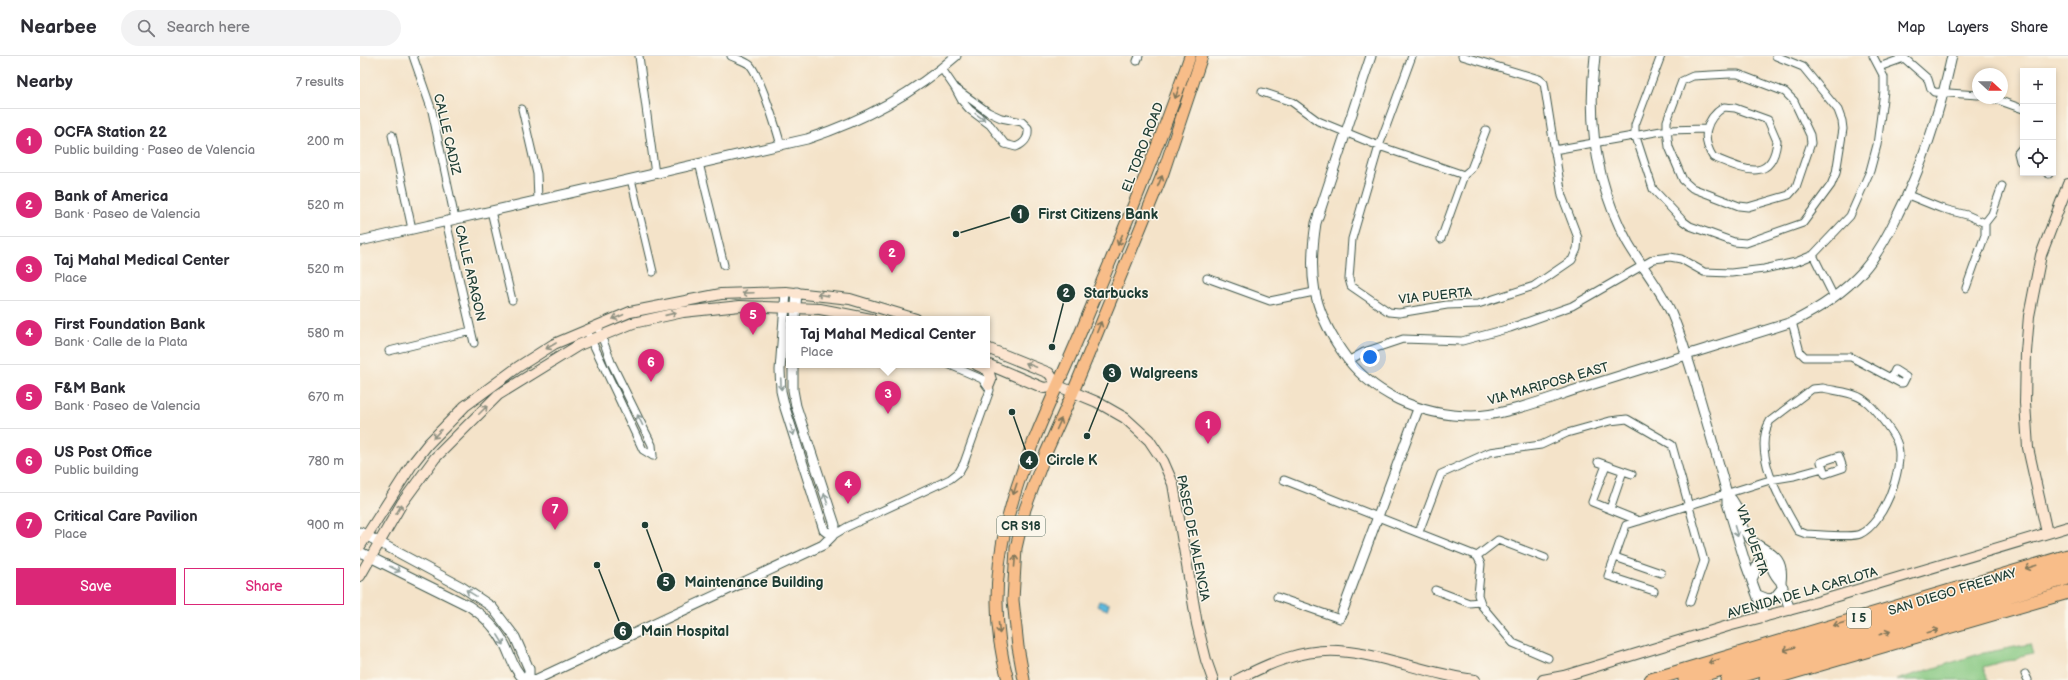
<!DOCTYPE html>
<meta charset="utf-8">
<style>
body{margin:0;font-family:"Balsamiq Sans",sans-serif;background:#f2f2f3;color:#2b2b33}
.controls{position:absolute;right:12px;top:12px;display:grid;overflow:hidden;border-radius:0px;box-shadow:0 2px 6px #0003}
.controls button{width:36px;height:36px;display:grid;place-items:center;padding:0;border:0;border-bottom:1px solid #e1e1e2;background:#fff;color:#2b2b33;font:20px sans-serif}
.compass{position:absolute;left:1612px;top:12px;width:36px;height:36px;border-radius:50%;background:#fff;box-shadow:0 2px 6px #0003;rotate:111deg}
.you{position:absolute;left:1010px;top:301px;width:14px;height:14px;margin:-10px;border:3px solid #fff;border-radius:50%;background:#1a73e8;box-shadow:0 0 0 6px #1a73e833}
.badge{display:grid;place-items:center;width:26px;height:26px;border-radius:50%;background:#db2777;color:#fff;font-size:13px;font-weight:700}
.pin{position:absolute;translate:-50% -33px;filter:drop-shadow(0 1px 2px #0008)}
.pin::after{content:'';position:absolute;top:21px;width:14px;height:12px;background:inherit;clip-path:polygon(0 0,100% 0,50% 100%)}
.popup{position:absolute;left:426px;top:260px;width:204px;height:52px;box-sizing:border-box;display:grid;place-content:center;border-radius:0px;background:#fff;filter:drop-shadow(0 1px 3px #0005);font-size:13px;white-space:nowrap;color:#7c7c81}
.popup b{font-size:15px;color:#2b2b33}
.popup::after{content:'';position:absolute;left:50%;top:100%;margin-left:-8px;border:8px solid transparent;border-top-color:#fff}
.list{margin:0;padding:0;list-style:none}
h2{display:flex;justify-content:space-between;align-items:center;height:52px;margin:0;padding:0 16px;font-size:17px}
h2 small{font-size:13px;font-weight:400;color:#7c7c81}
.list li{display:grid;grid-template-columns:26px 1fr auto;gap:12px;align-items:center;box-sizing:border-box;height:64px;padding:0 16px;border-top:1px solid #e1e1e2}
.list b{display:block;font-size:15px;white-space:nowrap}
.list p{margin:0;font-size:13px;white-space:nowrap;color:#7c7c81}
.list em{font-size:13px;font-style:normal;color:#7c7c81}
.actions{display:flex;gap:8px;padding:12px 16px}
.actions a{flex:1;padding:9px 0;border:1px solid #db2777;border-radius:0px;text-align:center;font-size:14px;color:#db2777}
.actions .main{background:#db2777;color:#fff}
.icon{flex:none;width:22px;height:22px;fill:none;stroke:currentColor;stroke-width:2;stroke-linecap:round;stroke-linejoin:round}
.map{position:relative;flex:none;width:1708px;height:624px;overflow:hidden}
header{display:flex;align-items:center;gap:24px;box-sizing:border-box;height:56px;padding:0 20px;background:#fff;border-bottom:1px solid #e1e1e2}
header strong{font-size:19px}
nav{display:flex;gap:22px;margin-inline-start:auto;font-size:14px}
.search{width:280px;height:36px;background:#f2f2f3;display:flex;align-items:center;gap:10px;box-sizing:border-box;padding:0 14px;border-radius:22px;color:#7c7c81;font-size:15px}
main{display:flex}
aside{flex:1;background:#fff}
.map>svg:first-child{display:block}
</style>
<header>
<strong>Nearbee</strong>
<div class="search"><svg class="icon" aria-label="search" viewBox="0 0 24 24"><circle cx="10" cy="10" r="6"/><path d="M15 15l6 6"/></svg>Search here</div>
<nav><a>Map</a><a>Layers</a><a>Share</a></nav>
</header>
<main>
<aside>
<h2>Nearby<small>7 results</small></h2>
<ul class="list">
<li><span class="badge">1</span><div><b>OCFA Station 22</b><p>Public building · Paseo de Valencia</p></div><em>200 m</em></li>
<li><span class="badge">2</span><div><b>Bank of America</b><p>Bank · Paseo de Valencia</p></div><em>520 m</em></li>
<li><span class="badge">3</span><div><b>Taj Mahal Medical Center</b><p>Place</p></div><em>520 m</em></li>
<li><span class="badge">4</span><div><b>First Foundation Bank</b><p>Bank · Calle de la Plata</p></div><em>580 m</em></li>
<li><span class="badge">5</span><div><b>F&amp;M Bank</b><p>Bank · Paseo de Valencia</p></div><em>670 m</em></li>
<li><span class="badge">6</span><div><b>US Post Office</b><p>Public building</p></div><em>780 m</em></li>
<li><span class="badge">7</span><div><b>Critical Care Pavilion</b><p>Place</p></div><em>900 m</em></li>
</ul>
<div class="actions"><a class="main">Save</a><a>Share</a></div>
</aside>
<div class="map">
<svg width="1708" height="624" viewBox="0 0 1708 624">
<rect width="100%" height="100%" fill="#fbf7ec"/>
<filter id="ink" filterUnits="userSpaceOnUse"><feTurbulence type="fractalNoise" baseFrequency=".025" numOctaves="2"/><feDisplacementMap in="SourceGraphic" scale="8" xChannelSelector="R" yChannelSelector="G"/><feConvolveMatrix kernelMatrix="1 2 1 2 8 2 1 2 1" color-interpolation-filters="sRGB"/></filter>
<filter id="wash" filterUnits="userSpaceOnUse"><feTurbulence type="fractalNoise" baseFrequency=".012" numOctaves="4" result="noise"/><feDisplacementMap in="SourceGraphic" scale="16" xChannelSelector="R" yChannelSelector="G"/><feGaussianBlur stdDeviation="0.9" result="paint"/><feColorMatrix in="noise" values="0 0 0 0 0 0 0 0 0 0 0 0 0 0 0 0 0 1.4 0 .05"/><feComposite in="paint" operator="in"/></filter>
<g filter="url(#wash)">
<rect width="100%" height="100%" fill="#f4e3c9"/>
<path fill="#85c780" stroke="#52825a" d="M1670,588L1673,597L1660,600L1656,604L1645,605L1623,611L1628,624H1536L1619,598Z"/>
<path fill="#5fb8dc" stroke="#3f7a88" d="M739,545L749,548L747,554L737,550Z"/>
</g>
<g filter="url(#ink)">
<g fill="none" stroke-linecap="round" stroke-linejoin="round">
<defs>
<path id="minor" d="M53,0L72,55L95,163
M279,0L295,118
M371,0C377,3 385,5 390,9C400,20 417,74 421,90
M1052,0L1019,90L992,183L989,223L991,230L1029,256L1039,257L1087,249L1118,248L1174,230L1212,204L1217,193L1218,182L1202,140L1184,27L1179,23L1102,0
M1301,0L1275,69V78L1293,133L1323,165L1330,170L1374,186L1386,187L1443,167L1471,129L1476,117L1483,73L1482,65L1478,54L1443,11L1416,0
M777,5L779,0
M1519,11L1544,2L1568,23L1571,33L1574,36L1618,39
M582,13L595,32L602,45L610,54L630,69L645,88L656,91C665,87 669,82 668,72L662,66L641,62L628,56L595,32
M1370,18H1378L1425,36L1434,45L1450,79L1451,87L1436,131L1429,139L1388,151L1379,150L1332,132L1323,124L1309,91L1307,74V65L1322,25L1333,20Z
M902,36L932,46L958,65L1019,90L1104,119L1111,113L1126,74
M1632,42L1663,53
M1364,51L1375,52L1408,64L1417,85C1412,130 1381,112 1353,101C1341,82 1345,63 1364,51Z
M162,53L177,118L178,144
M32,79L52,173
M1663,91L1658,97L1660,105L1663,108
M1194,94L1307,74L1346,73
M339,107L364,209
M1687,117L1689,118
M271,123L293,216
M1548,139L1580,152L1607,159L1625,167
M131,155L152,244
M86,165L114,287
M1081,183L1104,119
M1453,199L1474,241
M847,222L910,245L954,236
M1606,232L1625,179V167L1632,158L1642,130
M1432,266L1440,296L1445,301H1491L1540,327H1543L1546,321L1535,314L1531,322
M227,275L283,394L293,400
M240,276L251,306L292,389L293,400
M29,295L111,275
M988,305L1004,296L1043,283L1102,285L1150,272L1212,250L1294,203L1310,201L1321,203L1344,216L1371,217L1404,213L1436,206L1453,199L1490,160L1510,115L1517,89L1524,35V21L1513,0
M1463,332C1475,335 1494,336 1504,344C1513,350 1536,379 1538,390C1544,414 1523,468 1500,478C1493,482 1456,478 1446,478L1438,475C1422,447 1391,397 1410,365L1452,333Z
M1238,406L1272,418
M1246,409L1232,446L1279,465
M924,424L1117,500
M1250,453L1263,415
M1059,476L1081,418L1130,396L1181,389L1207,377L1250,365L1267,363L1312,389L1344,505L1330,546
M472,480L487,471L590,423L599,416L604,407L630,334L622,323L590,309
M1117,500L1121,508L1118,539L1122,550L1153,587L1188,602
M1117,500L1138,484L1185,502
M1255,501L1301,517
M1075,534L1109,547L1120,546
M1294,535L1248,520L1266,469L1410,424L1434,420L1463,412L1461,406L1479,400L1483,412L1465,418L1463,412
M917,541L980,563L982,557
M1665,618L1668,624"/>
<path id="tertiary" d="M1011,0L956,167C948,218 952,251 981,294C1010,338 1061,360 1112,360C1144,360 1189,342 1221,332C1291,310 1362,288 1432,266C1459,253 1483,237 1503,215C1518,198 1529,177 1538,158C1564,107 1580,55 1592,0
M1235,0C1227,65 1236,129 1268,187C1282,211 1299,231 1311,256C1322,282 1330,309 1338,336C1348,370 1358,404 1367,438V447L1386,509L1405,561
M0,185L447,83C502,65 553,38 596,0
M426,236L420,314L421,335L425,352L464,474L472,480
M435,263L437,236
M1367,438C1380,450 1377,460 1384,474C1396,498 1426,491 1421,526
M0,476L102,531L132,551L155,581L169,613V624
M0,496L109,550C124,560 137,573 145,589C151,601 154,615 165,624
M1409,496C1409,508 1412,517 1421,526
M1419,521L1430,554
M1392,523C1398,513 1396,503 1405,494
M1398,539L1408,543L1414,542L1423,531
M982,557L1058,353
M175,624L463,489L472,480L475,469L436,350L433,334V309"/>
<path id="secondary" d="M627,292L689,317L698,330
M627,308L684,332L698,330L713,336L737,346L765,362L789,384L803,405L813,428L837,568L846,604L853,624
M617,309L628,314L631,324L629,329
M1687,477L1668,392L1665,347L1666,296L1669,260L1681,199L1708,128
M0,490L53,407L68,388L105,350L158,311L194,288L270,256L361,238L426,236L490,243L556,263
M0,520L42,447L75,402L138,339L219,289L273,267L323,256L380,250L460,253L511,263
M877,624C909,607 942,593 978,595C1024,598 1069,619 1115,624
M1183,624L1204,620L1368,570L1440,551L1708,471"/>
<path id="primary" d="M648,624C610,493 677,382 725,266C762,178 799,90 830,0
M664,624L658,591L653,544L656,492L665,453L685,399L713,336L803,117L842,0"/>
<path id="motorway" d="M1291,624L1708,500
M1325,624L1708,510
M1367,624L1708,522
M1406,624L1708,536"/>
</defs>
<use href="#minor" stroke="#3f564a" stroke-width="9"/>
<use href="#tertiary" stroke="#3f564a" stroke-width="11"/>
<use href="#secondary" stroke="#3f564a" stroke-width="12"/>
<use href="#primary" stroke="#3f564a" stroke-width="13"/>
<use href="#motorway" stroke="#3f564a" stroke-width="15"/>
<use href="#minor" stroke="#fff" stroke-width="7"/>
<use href="#tertiary" stroke="#fff" stroke-width="9"/>
<use href="#secondary" stroke="#fce5d0" stroke-width="10"/>
<use href="#primary" stroke="#f8bd89" stroke-width="11"/>
<use href="#motorway" stroke="#f8bd89" stroke-width="13"/>
</g>
<defs><path id="oneway-shaft" d="M-6 0H5M1.5-3L5.5 0L1.5 3" fill="none" stroke-width="1.6" stroke-linecap="round" stroke-linejoin="round"/></defs>
<g stroke="#81775a">
<use href="#oneway-shaft" transform="translate(817 37) rotate(110)"/>
<use href="#oneway-shaft" transform="translate(800 125) rotate(-67)"/>
<use href="#oneway-shaft" transform="translate(760 184) rotate(113)"/>
<use href="#oneway-shaft" transform="translate(739 271) rotate(-68)"/>
<use href="#oneway-shaft" transform="translate(699 368) rotate(-66)"/>
<use href="#oneway-shaft" transform="translate(655 433) rotate(108)"/>
<use href="#oneway-shaft" transform="translate(655 505) rotate(-85)"/>
<use href="#oneway-shaft" transform="translate(1671 511) rotate(163)"/>
<use href="#oneway-shaft" transform="translate(1479 568) rotate(163)"/>
<use href="#oneway-shaft" transform="translate(639 572) rotate(85)"/>
<use href="#oneway-shaft" transform="translate(1573 575) rotate(-16)"/>
<use href="#oneway-shaft" transform="translate(1525 577) rotate(-17)"/>
<use href="#oneway-shaft" transform="translate(1429 593) rotate(164)"/>
<use href="#oneway-shaft" transform="translate(1354 605) rotate(163)"/>
</g>
<g stroke="#8f9e9a">
<use href="#oneway-shaft" transform="translate(620 61) rotate(36)"/>
<use href="#oneway-shaft" transform="translate(421 328) rotate(87)"/>
<use href="#oneway-shaft" transform="translate(280 364) rotate(-116)"/>
<use href="#oneway-shaft" transform="translate(432 374) rotate(73)"/>
<use href="#oneway-shaft" transform="translate(466 443) rotate(-108)"/>
<use href="#oneway-shaft" transform="translate(1376 475) rotate(73)"/>
<use href="#oneway-shaft" transform="translate(35 513) rotate(27)"/>
<use href="#oneway-shaft" transform="translate(111 537) rotate(-148)"/>
<use href="#oneway-shaft" transform="translate(141 584) rotate(58)"/>
</g>
<g stroke="#8e9182">
<use href="#oneway-shaft" transform="translate(388 237) rotate(178)"/>
<use href="#oneway-shaft" transform="translate(463 239) rotate(-172)"/>
<use href="#oneway-shaft" transform="translate(311 258) rotate(-13)"/>
<use href="#oneway-shaft" transform="translate(258 261) rotate(157)"/>
<use href="#oneway-shaft" transform="translate(191 290) rotate(150)"/>
<use href="#oneway-shaft" transform="translate(671 309) rotate(-158)"/>
<use href="#oneway-shaft" transform="translate(123 354) rotate(-45)"/>
<use href="#oneway-shaft" transform="translate(77 378) rotate(133)"/>
<use href="#oneway-shaft" transform="translate(39 453) rotate(-60)"/>
</g>
</g>
<g text-anchor="middle" stroke-width="3" stroke-linejoin="round" paint-order="stroke">
<g fill="#fbf7ec" stroke="#61756b" stroke-width="1">
<rect x="637" y="460" width="48" height="20" rx="3"/>
<rect x="1487" y="552" width="24" height="20" rx="3"/>
</g>
<g font-size="12" font-weight="bold" fill="#1f3d34">
<text x="661" y="474">CR S18</text>
<text x="1499" y="566">I 5</text>
</g>
<g font-size="13" fill="#1f3d34" stroke="#fbf7ec">
<text transform="translate(88 78) rotate(77)" y="5">CALLE CADIZ</text>
<text transform="translate(782 91) rotate(-69)" y="5">EL TORO ROAD</text>
<text transform="translate(111 217) rotate(77)" y="5">CALLE ARAGON</text>
<text transform="translate(1075 239) rotate(-6)" y="5">VIA PUERTA</text>
<text transform="translate(1188 327) rotate(-16)" y="5">VIA MARIPOSA EAST</text>
<text transform="translate(834 482) rotate(79)" y="5">PASEO DE VALENCIA</text>
<text transform="translate(1393 484) rotate(71)" y="5">VIA PUERTA</text>
<text transform="translate(1592 535) rotate(-17)" y="5">SAN DIEGO FREEWAY</text>
<text transform="translate(1442 536) rotate(-16)" y="5">AVENIDA DE LA CARLOTA</text>
</g>
</g>
<path fill="none" stroke="#1f3d34" stroke-width="1.5" d="M596 178L660 158M692 291L706 237M727 380L752 317M652 356L669 404M285 469L306 526M237 509L263 575"/>
<g fill="#1f3d34" stroke="#fbf7ec" stroke-width="1.5">
<circle cx="596" cy="178" r="4"/>
<circle cx="692" cy="291" r="4"/>
<circle cx="727" cy="380" r="4"/>
<circle cx="652" cy="356" r="4"/>
<circle cx="285" cy="469" r="4"/>
<circle cx="237" cy="509" r="4"/>
<circle cx="660" cy="158" r="10"/>
<circle cx="706" cy="237" r="10"/>
<circle cx="752" cy="317" r="10"/>
<circle cx="669" cy="404" r="10"/>
<circle cx="306" cy="526" r="10"/>
<circle cx="263" cy="575" r="10"/>
</g>
<g font-size="12" text-anchor="middle" font-weight="bold" fill="#fff">
<text x="660" y="162">1</text>
<text x="706" y="241">2</text>
<text x="752" y="321">3</text>
<text x="669" y="409">4</text>
<text x="306" y="530">5</text>
<text x="263" y="579">6</text>
</g>
<g font-size="14" text-anchor="middle" font-weight="bold" fill="#1f3d34" stroke="#fbf7ec" stroke-width="3" stroke-linejoin="round" paint-order="stroke">
<text x="738" y="163">First Citizens Bank</text>
<text x="756" y="242">Starbucks</text>
<text x="804" y="322">Walgreens</text>
<text x="712" y="409">Circle K</text>
<text x="394" y="531">Maintenance Building</text>
<text x="325" y="580">Main Hospital</text>
</g>
</svg>
<div class="controls">
<button>+</button>
<button>−</button>
<button><svg class="icon" aria-label="locate" viewBox="0 0 24 24"><circle cx="12" cy="12" r="6"/><path d="M12 2v4M12 18v4M2 12h4M18 12h4"/></svg></button>
</div>
<svg class="compass" viewBox="-18 -18 36 36"><path d="M0-13l5 13h-10z" fill="#e53935"/><path d="M0 13l5-13h-10z" fill="#7c7c81"/></svg>
<div class="you"></div>
<div class="pin badge" style="left:848px;top:388px">1</div>
<div class="pin badge" style="left:532px;top:217px">2</div>
<div class="pin badge" style="left:528px;top:358px">3</div>
<div class="popup"><b>Taj Mahal Medical Center</b>Place</div>
<div class="pin badge" style="left:488px;top:448px">4</div>
<div class="pin badge" style="left:393px;top:279px">5</div>
<div class="pin badge" style="left:291px;top:326px">6</div>
<div class="pin badge" style="left:195px;top:474px">7</div>
</div>
</main>
